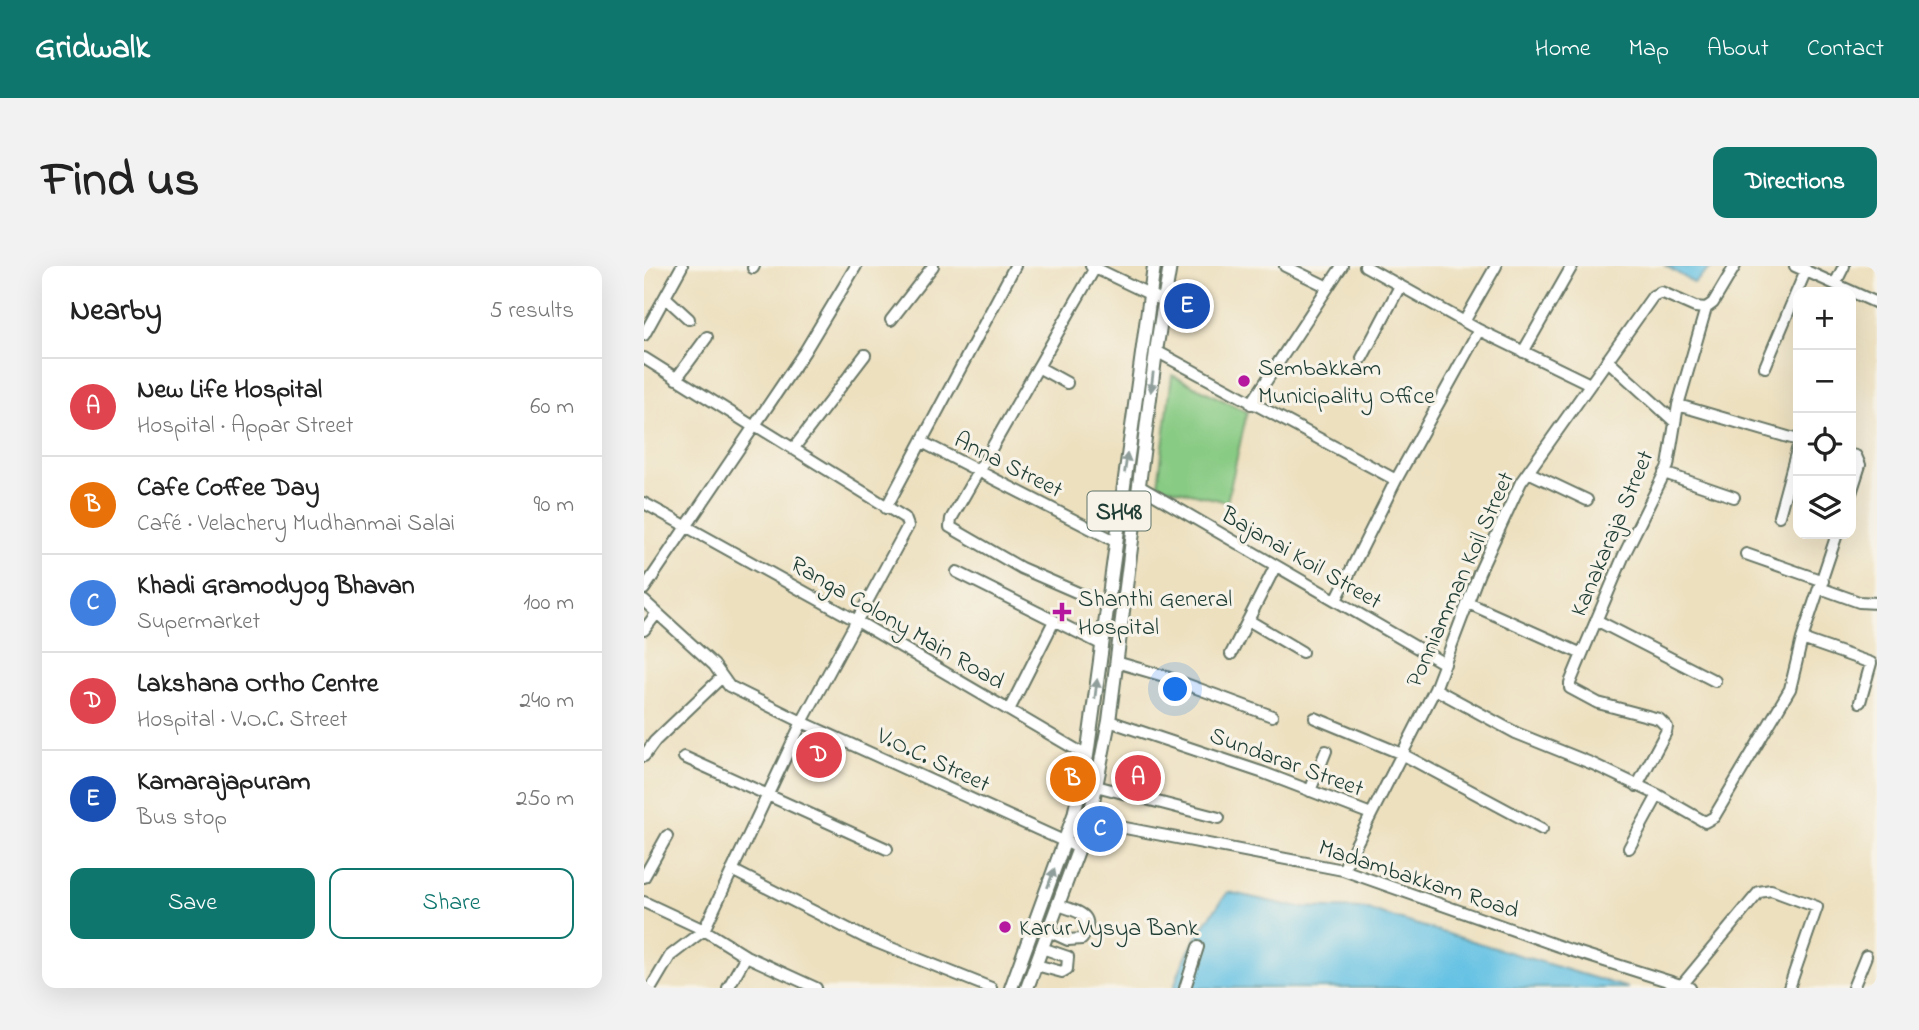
<!DOCTYPE html>
<meta charset="utf-8">
<style>
body{margin:0;font-family:"Indie Flower",sans-serif;background:#f2f2f2;color:#222}
.controls{position:absolute;right:21px;top:21px;display:grid;overflow:hidden;border-radius:14px;box-shadow:0 7px 28px #0002}
.controls button{width:63px;height:63px;display:grid;place-items:center;padding:0;border:0;border-bottom:2px solid #e0e0e0;background:#fff;color:#222;font:35px sans-serif}
.you{position:absolute;left:532px;top:424px;width:24px;height:24px;margin:-18px;border:5px solid #fff;border-radius:50%;background:#1a73e8;box-shadow:0 0 0 10px #1a73e833}
.badge{display:grid;place-items:center;width:46px;height:46px;border-radius:50%;background:#0f766e;color:#fff;font-size:23px;font-weight:700}
.pin{position:absolute;translate:-50% -50%;border:4px solid #fff;box-shadow:0 2px 7px #0006}
.list{margin:0;padding:0;list-style:none}
h2{display:flex;justify-content:space-between;align-items:center;height:91px;margin:0;padding:0 28px;font-size:30px}
h2 small{font-size:23px;font-weight:400;color:#767676}
.list li{display:grid;grid-template-columns:46px 1fr auto;gap:21px;align-items:center;box-sizing:border-box;height:98px;padding:0 28px;border-top:2px solid #e0e0e0}
.list b{display:block;font-size:26px;white-space:nowrap}
.list p{margin:0;font-size:23px;white-space:nowrap;color:#767676}
.list em{font-size:23px;font-style:normal;color:#767676}
.actions{display:flex;gap:14px;padding:21px 28px}
.actions a{flex:1;padding:16px 0;border:2px solid #0f766e;border-radius:14px;text-align:center;font-size:24px;color:#0f766e}
.actions .main{background:#0f766e;color:#fff}
.icon{flex:none;width:38px;height:38px;fill:none;stroke:currentColor;stroke-width:2;stroke-linecap:round;stroke-linejoin:round}
.map{position:relative;flex:none;width:1233px;height:722px;overflow:hidden;border-radius:14px}
header{display:flex;align-items:center;gap:42px;box-sizing:border-box;height:98px;padding:0 35px;background:#0f766e;color:#fff}
header strong{font-size:33px}
nav{display:flex;gap:38px;margin-inline-start:auto;font-size:24px}
.intro{display:flex;align-items:center;justify-content:space-between;box-sizing:border-box;height:168px;padding:0 42px}
h1{margin:0;font-size:49px}
.button{padding:18px 32px;border-radius:14px;background:#0f766e;color:#fff;font-size:24px;font-weight:700}
main{display:flex;gap:42px;padding:0 42px}
aside{flex:1;background:#fff;border-radius:14px;box-shadow:0 7px 28px #0002}
.map>svg:first-child{display:block}
</style>
<header>
<strong>Gridwalk</strong>
<nav><a>Home</a><a>Map</a><a>About</a><a>Contact</a></nav>
</header>
<div class="intro"><h1>Find us</h1><a class="button">Directions</a></div>
<main>
<aside>
<h2>Nearby<small>5 results</small></h2>
<ul class="list">
<li><span class="badge" style="background:#e0444e">A</span><div><b>New Life Hospital</b><p>Hospital · Appar Street</p></div><em>60 m</em></li>
<li><span class="badge" style="background:#e8710a">B</span><div><b>Cafe Coffee Day</b><p>Café · Velachery Mudhanmai Salai</p></div><em>90 m</em></li>
<li><span class="badge" style="background:#3f7fe0">C</span><div><b>Khadi Gramodyog Bhavan</b><p>Supermarket</p></div><em>100 m</em></li>
<li><span class="badge" style="background:#e0444e">D</span><div><b>Lakshana Ortho Centre</b><p>Hospital · V.O.C. Street</p></div><em>240 m</em></li>
<li><span class="badge" style="background:#1a4fb4">E</span><div><b>Kamarajapuram</b><p>Bus stop</p></div><em>250 m</em></li>
</ul>
<div class="actions"><a class="main">Save</a><a>Share</a></div>
</aside>
<div class="map">
<svg width="1233" height="722" viewBox="0 0 1233 722">
<rect width="100%" height="100%" fill="#f7f3e8"/>
<filter id="ink" filterUnits="userSpaceOnUse"><feTurbulence type="fractalNoise" baseFrequency=".0143" numOctaves="2"/><feDisplacementMap in="SourceGraphic" scale="14" xChannelSelector="R" yChannelSelector="G"/><feConvolveMatrix kernelMatrix="1 2 1 2 8 2 1 2 1" color-interpolation-filters="sRGB"/></filter>
<filter id="wash" filterUnits="userSpaceOnUse"><feTurbulence type="fractalNoise" baseFrequency=".00686" numOctaves="4" result="noise"/><feDisplacementMap in="SourceGraphic" scale="28" xChannelSelector="R" yChannelSelector="G"/><feGaussianBlur stdDeviation="1.57" result="paint"/><feColorMatrix in="noise" values="0 0 0 0 0 0 0 0 0 0 0 0 0 0 0 0 0 1.4 0 .05"/><feComposite in="paint" operator="in"/></filter>
<g filter="url(#wash)">
<rect width="100%" height="100%" fill="#ede0bf"/>
<path fill="#88cb84" stroke="#54845c" stroke-width="2" d="M528,109L603,146L583,236L514,219Z"/>
<path fill="#66c2e4" stroke="#42808c" stroke-width="2" d="M1022,0H1069L1050,17Z
M584,626L651,641L721,643L984,722H530C539,687 563,654 584,626Z"/>
</g>
<g filter="url(#ink)">
<g fill="none" stroke-linecap="round" stroke-linejoin="round">
<defs>
<path id="minor" d="M447,0L522,36
M452,0L307,253L306,261L377,302L462,339
M641,0L684,21
M721,0L835,64L946,118
M1151,0L1191,18L1200,0
M109,2L110,0
M1191,18L1233,37
M21,31L45,53
M247,54L289,0
M820,56L852,0
M0,69L38,0
M512,85L752,214
M879,86L928,0
M0,92L110,161
M718,92L756,20
M963,94L1031,156
M394,101L423,117
M1121,101L1162,4
M32,113L63,71
M607,138L698,0
M1034,139L1154,174
M278,176L471,275
M149,183L221,89
M1207,189L1212,190L1216,199L1207,227
M884,206L943,234
M1020,207L1090,231
M495,220L801,398
M0,237L213,355L443,490
M242,242L371,0
M1135,250L1154,180
M1193,268L1158,373L1227,397L1216,436
M1102,288L1179,315
M313,306L457,378
M1176,322L1215,336L1233,337
M0,323L161,85L212,0
M692,334L752,214L835,64
M0,335L70,399L85,420L158,456L435,582
M824,337L938,388L980,289L1024,200L1034,139L1062,42L1069,37L1091,0
M604,354L658,386
M952,354L1071,415
M0,364L13,347
M587,388L631,301
M938,388L926,417V422L954,437L1015,453L1023,461L1022,466L993,520
M472,396L520,410L628,450
M791,423L872,467L949,498L1014,529L1061,556L1070,551L1146,423L1158,373
M365,444L410,355
M671,452L758,488L898,563
M465,455L620,507L727,548
M0,490L11,475L78,411
M40,491L243,583
M452,520L575,552
M666,525L682,485
M430,549L445,555L699,604L926,684L1046,722
M985,582L1014,529
M88,604L222,672L347,722
M699,604L791,423L835,307L877,216L1009,30L1017,26L1051,41L1062,42
M0,611L23,570
M0,636L60,664L102,690L172,722
M404,665L424,674L438,673C453,648 434,646 414,639
M392,699L418,706L423,703L424,691L398,682
M1038,719L1115,626L1127,624L1173,641L1145,722
M7,722L26,690L60,664L158,456L264,260L261,252L111,159
M84,722L102,690
M541,722L554,681
M1209,722L1222,690"/>
<path id="major" d="M367,722L430,549L443,490L510,0
M383,722L445,555L465,455L512,85L526,0"/>
</defs>
<use href="#minor" stroke="#677665" stroke-width="14"/>
<use href="#major" stroke="#677665" stroke-width="16"/>
<use href="#minor" stroke="#fff" stroke-width="10"/>
<use href="#major" stroke="#fff" stroke-width="12"/>
</g>
<defs><path id="oneway-solid" d="M-6-.8H1V-3.2L6.5 0L1 3.2V.8H-6Z" transform="scale(1.75)"/></defs>
<g fill="#8f9e9a">
<use href="#oneway-solid" transform="translate(508 116) rotate(97)"/>
<use href="#oneway-solid" transform="translate(482 197) rotate(-82)"/>
<use href="#oneway-solid" transform="translate(452 423) rotate(-83)"/>
<use href="#oneway-solid" transform="translate(407 612) rotate(-70)"/>
</g>
</g>
<g fill="#b5179e" stroke="#f7f3e8" stroke-width="2.5">
<circle cx="600" cy="115" r="7"/>
<path d="M414.5 335.5h7v7h7v7h-7v7h-7v-7h-7v-7h7z"/>
<circle cx="361" cy="661" r="7"/>
</g>
<g text-anchor="middle" stroke-width="6" stroke-linejoin="round" paint-order="stroke">
<rect fill="#f7f3e8" stroke="#60746a" stroke-width="2" x="443.5" y="225.5" width="63" height="39" rx="5"/>
<g font-size="23" font-weight="bold" fill="#1f3d34">
<text x="475" y="253">SH48</text>
</g>
<g font-size="24" fill="#1f3d34" stroke="#f7f3e8" text-anchor="start">
<text x="614" y="109">Sembakkam<tspan x="614" dy="28">Municipality Office</tspan></text>
<text x="434" y="340">Shanthi General<tspan x="434" dy="28">Hospital</tspan></text>
<text x="375" y="669">Karur Vysya Bank</text>
</g>
<g font-size="24" fill="#1f3d34" stroke="#f7f3e8">
<text transform="translate(365 198) rotate(27)" y="8">Anna Street</text>
<text transform="translate(967 267) rotate(-67)" y="8">Kanakaraja Street</text>
<text transform="translate(658 291) rotate(30)" y="8">Bajanai Koil Street</text>
<text transform="translate(815 313) rotate(-66)" y="8">Ponniamman Koil Street</text>
<text transform="translate(254 356) rotate(30)" y="8">Ranga Colony Main Road</text>
<text transform="translate(290 493) rotate(25)" y="8">V.O.C. Street</text>
<text transform="translate(643 495) rotate(20)" y="8">Sundarar Street</text>
<text transform="translate(775 612) rotate(18)" y="8">Madambakkam Road</text>
</g>
</g>
</svg>
<div class="controls">
<button>+</button>
<button>−</button>
<button><svg class="icon" aria-label="locate" viewBox="0 0 24 24"><circle cx="12" cy="12" r="6"/><path d="M12 2v4M12 18v4M2 12h4M18 12h4"/></svg></button>
<button><svg class="icon" aria-label="layers" viewBox="0 0 24 24"><path d="M12 4l9 5-9 5-9-5zM3 14l9 5 9-5"/></svg></button>
</div>
<div class="you"></div>
<div class="pin badge" style="left:494px;top:512px;background:#e0444e">A</div>
<div class="pin badge" style="left:429px;top:513px;background:#e8710a">B</div>
<div class="pin badge" style="left:456px;top:563px;background:#3f7fe0">C</div>
<div class="pin badge" style="left:175px;top:489px;background:#e0444e">D</div>
<div class="pin badge" style="left:543px;top:40px;background:#1a4fb4">E</div>
</div>
</main>
